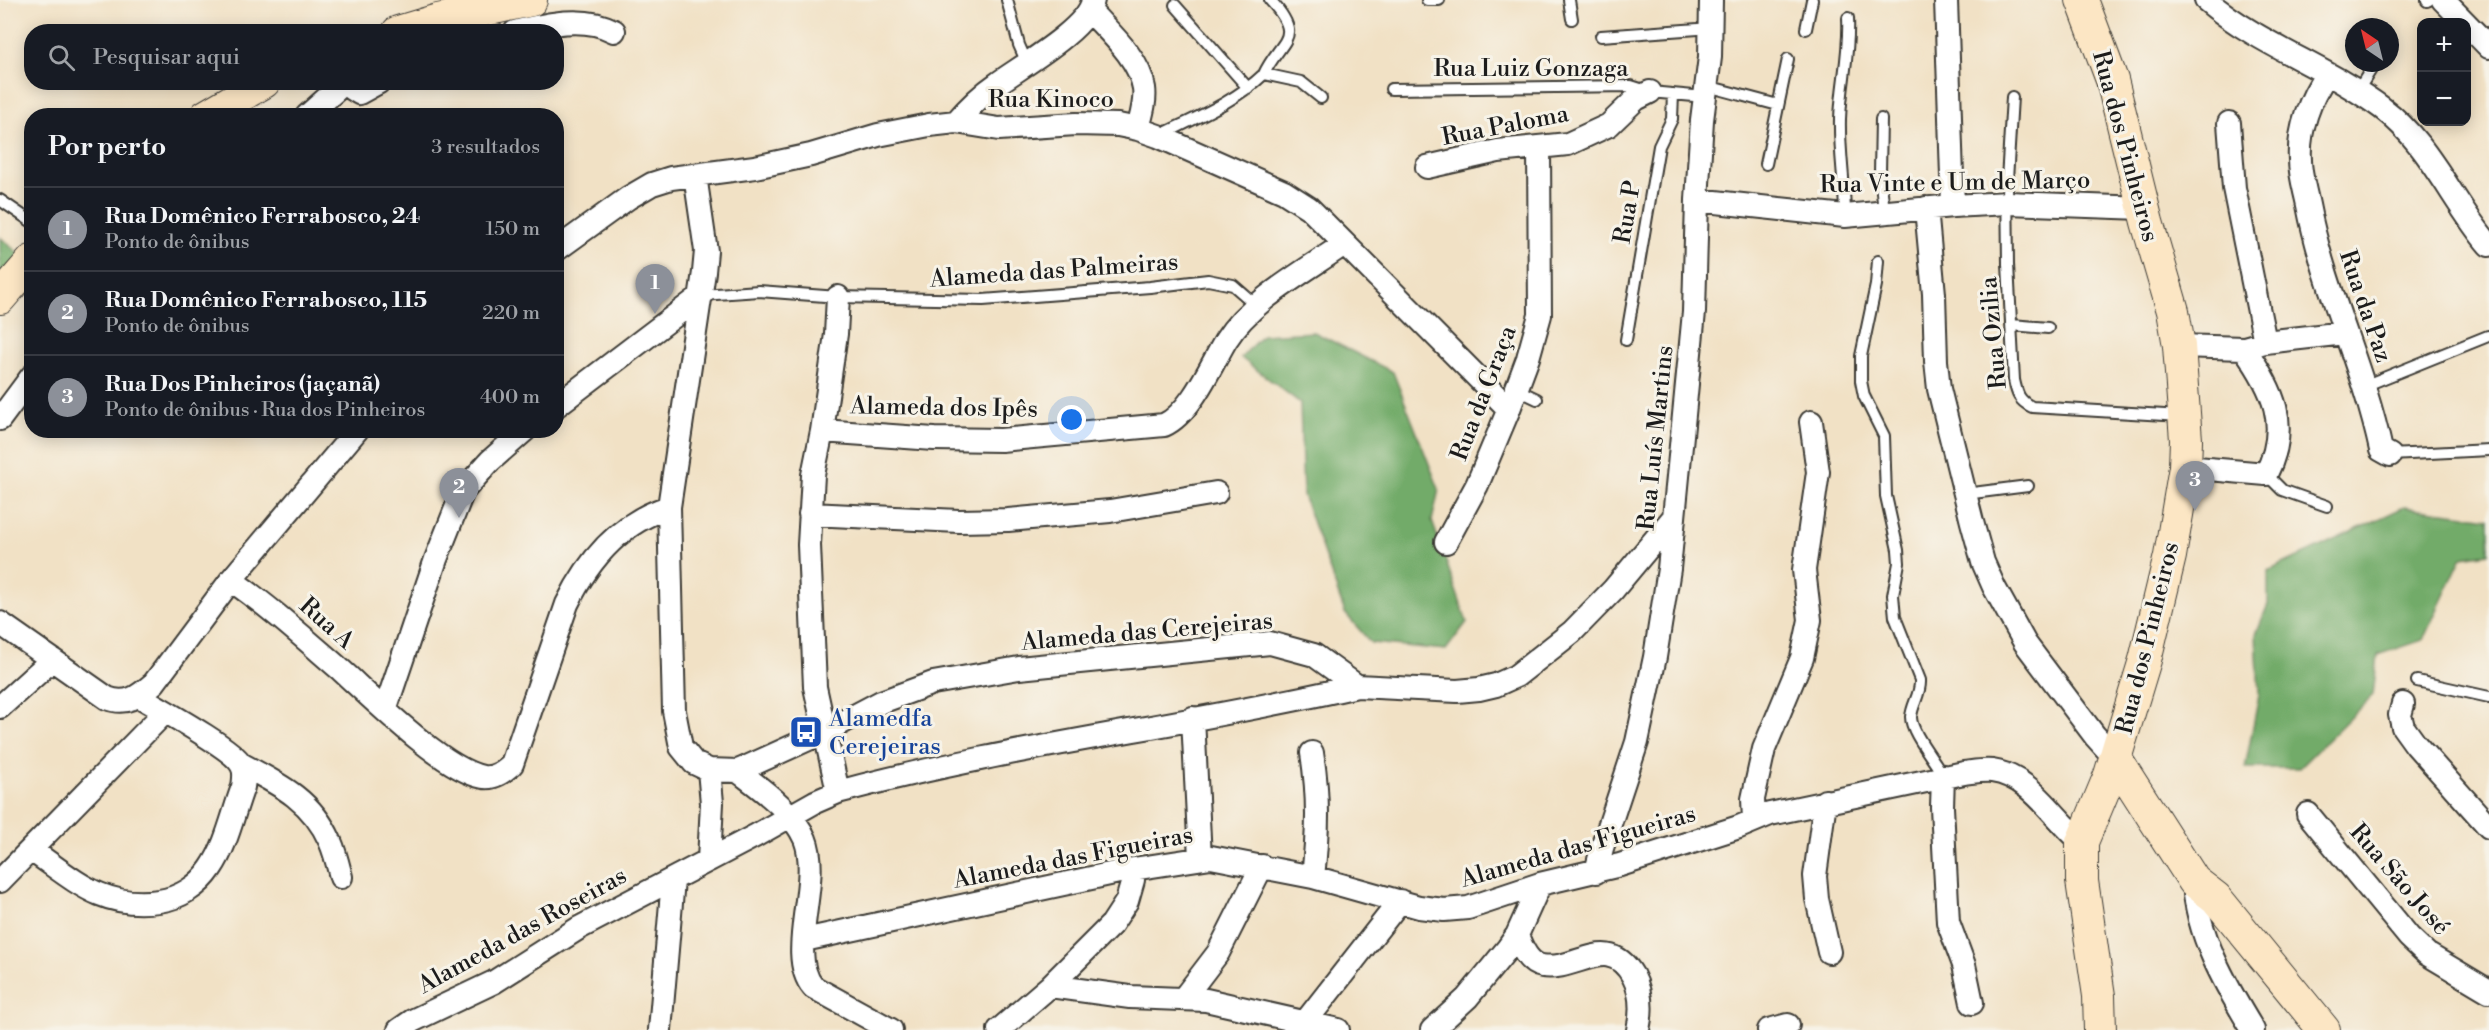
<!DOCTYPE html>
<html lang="pt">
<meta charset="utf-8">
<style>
body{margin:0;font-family:"Libre Bodoni",serif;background:#242831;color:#f1f3f6}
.controls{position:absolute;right:18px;top:18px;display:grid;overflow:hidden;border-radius:12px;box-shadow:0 3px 15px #0003}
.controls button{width:54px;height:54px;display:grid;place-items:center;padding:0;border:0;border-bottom:2px solid #363941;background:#171b24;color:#f1f3f6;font:30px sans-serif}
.compass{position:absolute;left:2345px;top:18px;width:54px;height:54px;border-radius:50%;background:#171b24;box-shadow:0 3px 15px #0003;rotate:325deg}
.you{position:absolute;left:1072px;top:420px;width:21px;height:21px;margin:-15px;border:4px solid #fff;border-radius:50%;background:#1a73e8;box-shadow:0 0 0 9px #1a73e833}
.badge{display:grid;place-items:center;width:39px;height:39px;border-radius:50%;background:#8c9099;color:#fff;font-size:20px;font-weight:700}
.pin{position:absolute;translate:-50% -50px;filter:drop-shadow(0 2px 3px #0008)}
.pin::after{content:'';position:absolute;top:32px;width:21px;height:18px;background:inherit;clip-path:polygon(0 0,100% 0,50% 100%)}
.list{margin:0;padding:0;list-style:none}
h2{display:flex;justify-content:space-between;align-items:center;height:78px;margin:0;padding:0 24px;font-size:26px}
h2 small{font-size:20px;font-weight:400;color:#9ea1a6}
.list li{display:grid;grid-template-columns:39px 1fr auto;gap:18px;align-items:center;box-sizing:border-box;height:84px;padding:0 24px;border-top:2px solid #363941}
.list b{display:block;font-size:22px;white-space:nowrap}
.list p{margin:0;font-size:20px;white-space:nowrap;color:#9ea1a6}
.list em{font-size:20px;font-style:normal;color:#9ea1a6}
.icon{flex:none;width:33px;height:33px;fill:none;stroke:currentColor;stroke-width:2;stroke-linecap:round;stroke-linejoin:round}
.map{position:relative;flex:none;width:2489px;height:1030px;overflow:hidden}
.search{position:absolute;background:#171b24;box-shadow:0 3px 15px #0003;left:24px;top:24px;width:540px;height:66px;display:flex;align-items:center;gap:15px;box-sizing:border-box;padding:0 21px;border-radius:24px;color:#9ea1a6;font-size:22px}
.panel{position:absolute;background:#171b24;box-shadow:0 3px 15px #0003;left:24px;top:108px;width:540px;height:330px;border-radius:24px}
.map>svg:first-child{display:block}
</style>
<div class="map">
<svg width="2489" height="1030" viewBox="0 0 2489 1030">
<rect width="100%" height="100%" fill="#f7f3e8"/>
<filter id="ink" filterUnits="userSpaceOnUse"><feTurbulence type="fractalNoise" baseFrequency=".0167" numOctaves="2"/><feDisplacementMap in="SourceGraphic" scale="12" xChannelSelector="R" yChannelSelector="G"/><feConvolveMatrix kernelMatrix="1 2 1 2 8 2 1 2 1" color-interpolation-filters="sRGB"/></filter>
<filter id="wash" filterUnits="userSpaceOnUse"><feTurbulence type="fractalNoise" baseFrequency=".008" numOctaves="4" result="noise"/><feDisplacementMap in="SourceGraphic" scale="24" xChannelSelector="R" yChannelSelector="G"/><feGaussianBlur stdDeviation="1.35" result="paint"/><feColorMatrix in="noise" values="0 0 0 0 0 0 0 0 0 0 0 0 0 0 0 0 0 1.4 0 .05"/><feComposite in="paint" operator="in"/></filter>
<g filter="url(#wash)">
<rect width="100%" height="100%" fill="#f1e1c5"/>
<path fill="#72ab69" stroke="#476442" stroke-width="1.5" d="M0,237L30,263L0,287Z
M1314,332L1393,372L1439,489L1432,521L1467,622L1446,650L1371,643L1345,613L1303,495L1300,403L1241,358L1262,335Z
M2404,507L2489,518V553L2462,557L2423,640L2378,655L2373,695L2299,768H2245L2259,695L2256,634L2268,604V571Z"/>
</g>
<g filter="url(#ink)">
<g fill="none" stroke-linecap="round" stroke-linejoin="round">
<defs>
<path id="lane" d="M1007,0L1019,45L1027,63
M1427,0H1439
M1569,0L1572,19
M2427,1L2429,0
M1175,5L1248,88
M1806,29L1812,0
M1601,36L1712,28
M1264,74C1280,39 1306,39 1270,0
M1707,86L1778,105
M1391,89L1631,86L1650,92L1705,97
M2357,92L2375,63
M2012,97L2007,180L2008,264L2014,380C2017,394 2019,401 2032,407L2181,416
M1881,119L1880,173L1884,212
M1159,136C1195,118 1235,102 1264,74L1301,82L1321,98
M1766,164L1788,59
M0,200L32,222
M1845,216C1845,183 1839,151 1840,119C1841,85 1850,52 1848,18
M1878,261L1876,285L1861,356V381L1864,396L1884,436L1886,496L1898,550L1899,563L1893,595L1895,617L1920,680C1921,694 1912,704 1911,717C1911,733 1935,760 1943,776
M702,295L759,291L838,297L983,300L1150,287L1208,280L1233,285L1257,306
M2012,325L2048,328
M1626,340L1659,146L1672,119L1673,94
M2364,386L2488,336
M1516,389L1537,399
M2390,455L2489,450
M2266,474L2282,490L2327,506
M1965,494L2028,486
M2417,681L2489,697"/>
<path id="street" d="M1946,0L1953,206
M2206,0C2259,45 2327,67 2382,108C2429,143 2452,201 2489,245
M2443,0L2489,47
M1090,11C1109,32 1139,58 1144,88C1146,102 1141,116 1138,129
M515,32C546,24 585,15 614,31
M2327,74C2310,98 2298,130 2300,160C2300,175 2305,190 2308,205C2324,289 2363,366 2381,450L2390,455
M345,84L359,93L379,82
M307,116L345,82
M956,122C968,108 981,95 997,84C1020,67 1089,28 1093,0
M2229,123L2234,188L2265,342
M1427,167L1498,151L1568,144L1609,125L1636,99L1650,92
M695,175L706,251L704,272L669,507L674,711L681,747L694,763L709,770L738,771L824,732L881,702L933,683L1019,668L1270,643L1314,655L1357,686L1457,691L1479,689L1496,685L1516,676L1572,632L1613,590L1673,518
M1697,200L1845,216L1953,206L2008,203L2143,208
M1926,208L1934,294L1936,361L1939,389L1972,522L1983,562L1994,587L2025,643L2095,736L2115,758
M556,250L628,198L652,184L671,178L755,167L811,155L878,135L929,125L956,122L999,129L1076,124L1118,125L1138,129L1158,136L1284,192L1309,208L1329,228L1509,409
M838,297L836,334L822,431L813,475L809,545L815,687L838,792
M2179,346L2244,348L2265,342L2345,333
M556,406L702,295
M0,419L32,376
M822,431L934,439L1001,440L1164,425C1191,413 1211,365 1226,340C1251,300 1306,271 1344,244
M2185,467L2266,474C2291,425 2273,389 2244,348
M810,514L959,521L1008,520L1110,511L1216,493
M1446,542L1477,485L1509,409L1528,358L1540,315L1539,147
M231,580C270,607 305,639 341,670C372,698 444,770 483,777C495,779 504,771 512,764L567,604C589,559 620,522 669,507
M0,623L107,698C127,706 139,696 154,683L231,580L357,430
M2403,704L2400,715L2403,727L2416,745L2489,827
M0,707L52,660
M385,710L436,559L463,491L490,461L525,430
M1193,718L1200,858
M1312,753C1319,798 1318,832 1313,877
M241,764C279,784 312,800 330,841C335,852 338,865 341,877
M709,770L712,803L709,860
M738,771C761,789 793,811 805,839C822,881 785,954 813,987L891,1030
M1943,776L1942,807L1948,922L1964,965L1972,1003
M1825,801L1815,876L1817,899L1829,952
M2308,814L2409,937L2427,954L2489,991
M1754,820L1753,799L1764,749L1802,658L1810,620L1804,570L1818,472L1811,422
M31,850C75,880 102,909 159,901C180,898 199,886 211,868C227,845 233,813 243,787C244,779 246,771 241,764C232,748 159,708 139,696
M1596,872L1602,848L1637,742L1655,657L1669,569L1694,312L1697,200L1702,120L1710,57L1711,0
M0,881L165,712
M2194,881C2196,934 2226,986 2253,1030
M1517,935C1521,946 1528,964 1542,966C1577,972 1608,932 1633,976C1642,993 1642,1012 1638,1030
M804,940L1133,869L1211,857L1313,877L1419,907L1444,910L1468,908L1540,884L1620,865L1739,827L1770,814L1964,773C1973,772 1983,770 1992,771C2031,776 2054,819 2082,842
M1050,986L1130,997L1206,1000L1338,1030
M1183,999L1218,953L1262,866
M1306,1021L1400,901
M399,1030L412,1021L494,982L579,928L755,836L815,802L838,792C1008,746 1185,726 1357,686
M660,1030L673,880
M999,1030L1050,986L1112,924L1127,901L1133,880V869
M1432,1030L1467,998L1508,948L1517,935L1540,884
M1769,1030L1788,1025"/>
<path id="secondary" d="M2082,0L2112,80L2147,222L2173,311L2179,346L2186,440L2185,467L2170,556L2145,660L2110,775L2082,842V881L2099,996L2100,1030
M398,32L438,20L531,0
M206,116L264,82
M0,298L32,261
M2115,758L2194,881L2216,898L2324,1030"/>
</defs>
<use href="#lane" stroke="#3c3a35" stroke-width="14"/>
<use href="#street" stroke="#3c3a35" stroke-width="26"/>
<use href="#secondary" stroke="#3c3a35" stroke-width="34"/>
<use href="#lane" stroke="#fff" stroke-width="10"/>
<use href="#street" stroke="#fff" stroke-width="22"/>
<use href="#secondary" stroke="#fce6c4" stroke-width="32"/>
</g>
</g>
<defs>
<symbol id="bus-square" viewBox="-11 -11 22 22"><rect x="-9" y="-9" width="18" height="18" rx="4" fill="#1a4fb4" stroke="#f7f3e8"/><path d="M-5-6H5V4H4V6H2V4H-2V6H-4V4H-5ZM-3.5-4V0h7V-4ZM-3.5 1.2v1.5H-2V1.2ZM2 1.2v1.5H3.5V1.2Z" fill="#fff"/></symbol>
</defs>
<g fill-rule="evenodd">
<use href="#bus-square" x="787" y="713" width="38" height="38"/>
</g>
<g text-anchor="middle" stroke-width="6" stroke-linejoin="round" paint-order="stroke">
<g font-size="24" fill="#1c1c1c" stroke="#f7f3e8">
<text x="1531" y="76">Rua Luiz Gonzaga</text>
<text x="1051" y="107">Rua Kinoco</text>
<text transform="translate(1505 125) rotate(-11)" y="8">Rua Paloma</text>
<text transform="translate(2126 146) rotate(75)" y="8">Rua dos Pinheiros</text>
<text transform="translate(1955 182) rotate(-1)" y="8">Rua Vinte e Um de Março</text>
<text transform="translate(1627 212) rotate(-80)" y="8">Rua P</text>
<text transform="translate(1054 270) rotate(-4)" y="8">Alameda das Palmeiras</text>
<text transform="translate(2366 306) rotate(71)" y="8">Rua da Paz</text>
<text transform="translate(1993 333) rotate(-95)" y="8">Rua Ozilia</text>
<text transform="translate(1483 393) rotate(-69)" y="8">Rua da Graça</text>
<text transform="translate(944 407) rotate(1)" y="8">Alameda dos Ipês</text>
<text transform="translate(1655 438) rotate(-84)" y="8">Rua Luís Martins</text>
<text transform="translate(327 623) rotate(42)" y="8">Rua A</text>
<text transform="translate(1147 631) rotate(-5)" y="8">Alameda das Cerejeiras</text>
<text transform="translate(2147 638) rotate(-76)" y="8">Rua dos Pinheiros</text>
<text transform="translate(1578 846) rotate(-16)" y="8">Alameda das Figueiras</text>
<text transform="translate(1073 857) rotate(-11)" y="8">Alameda das Figueiras</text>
<text transform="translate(2400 879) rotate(49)" y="8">Rua São José</text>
<text transform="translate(522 930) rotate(-29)" y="8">Alameda das Roseiras</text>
</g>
<g font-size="24" fill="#164399" stroke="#f7f3e8" text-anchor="start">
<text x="829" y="726">Alamedfa<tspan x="829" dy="28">Cerejeiras</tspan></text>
</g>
</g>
</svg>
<div class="controls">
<button>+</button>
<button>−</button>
</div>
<svg class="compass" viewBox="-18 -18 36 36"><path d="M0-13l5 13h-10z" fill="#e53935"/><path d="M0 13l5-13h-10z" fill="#9ea1a6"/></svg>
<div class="you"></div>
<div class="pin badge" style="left:655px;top:314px">1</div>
<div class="pin badge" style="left:459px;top:518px">2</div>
<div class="pin badge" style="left:2195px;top:511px">3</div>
<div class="search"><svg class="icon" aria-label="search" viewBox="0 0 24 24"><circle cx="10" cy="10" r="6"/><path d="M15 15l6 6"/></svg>Pesquisar aqui</div>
<section class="panel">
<h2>Por perto<small>3 resultados</small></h2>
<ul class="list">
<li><span class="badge">1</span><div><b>Rua Domênico Ferrabosco, 24</b><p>Ponto de ônibus</p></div><em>150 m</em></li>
<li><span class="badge">2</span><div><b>Rua Domênico Ferrabosco, 115</b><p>Ponto de ônibus</p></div><em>220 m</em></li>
<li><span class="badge">3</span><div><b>Rua Dos Pinheiros (jaçanã)</b><p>Ponto de ônibus · Rua dos Pinheiros</p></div><em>400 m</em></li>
</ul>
</section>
</div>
